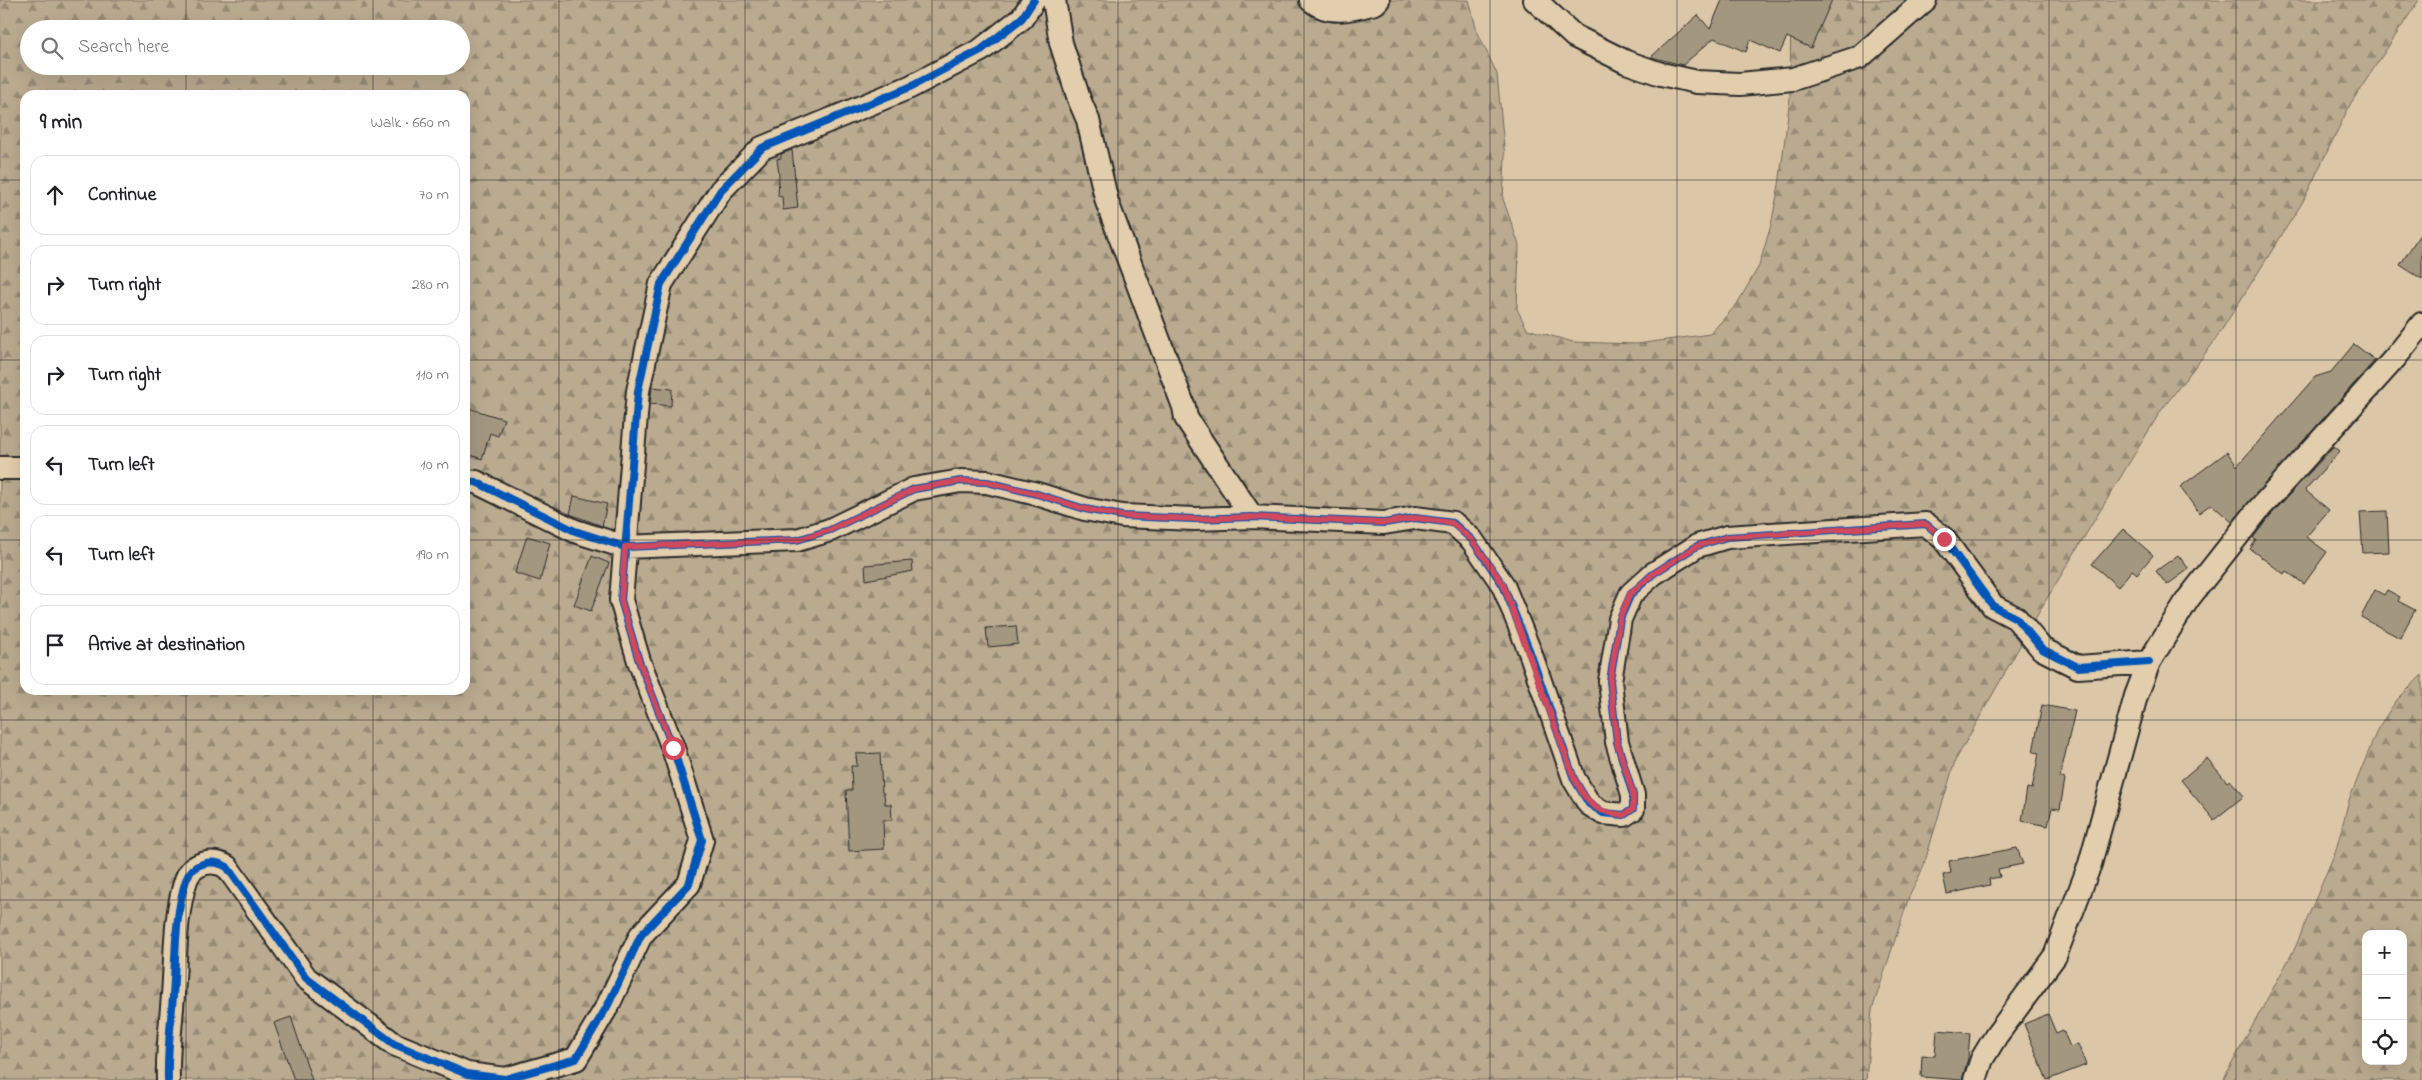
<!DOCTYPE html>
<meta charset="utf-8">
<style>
body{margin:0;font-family:"Indie Flower",sans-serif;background:#f2f2f2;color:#202124}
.controls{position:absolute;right:15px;bottom:15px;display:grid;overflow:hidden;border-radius:10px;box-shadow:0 5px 20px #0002}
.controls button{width:45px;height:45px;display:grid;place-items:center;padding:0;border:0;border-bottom:1px solid #e0e0e0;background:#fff;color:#202124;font:25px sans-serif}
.stop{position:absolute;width:15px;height:15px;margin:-11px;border:4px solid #d1495b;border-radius:50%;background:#fff}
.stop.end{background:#d1495b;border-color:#fff;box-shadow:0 1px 5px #0008}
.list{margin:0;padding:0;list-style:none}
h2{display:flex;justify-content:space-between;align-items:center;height:65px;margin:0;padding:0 20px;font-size:21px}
h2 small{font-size:16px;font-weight:400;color:#757577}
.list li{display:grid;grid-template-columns:32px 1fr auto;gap:15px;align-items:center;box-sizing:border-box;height:80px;margin:0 10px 10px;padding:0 10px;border:1px solid #e0e0e0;border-radius:15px}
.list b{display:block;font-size:19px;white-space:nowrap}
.list em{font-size:16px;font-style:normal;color:#757577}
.icon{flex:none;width:28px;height:28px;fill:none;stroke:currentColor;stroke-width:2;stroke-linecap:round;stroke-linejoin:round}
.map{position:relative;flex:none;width:2422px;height:1080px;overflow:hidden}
.search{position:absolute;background:#fff;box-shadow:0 5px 20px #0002;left:20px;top:20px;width:450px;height:55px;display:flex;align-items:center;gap:12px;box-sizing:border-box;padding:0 18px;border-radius:28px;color:#757577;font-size:19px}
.panel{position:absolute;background:#fff;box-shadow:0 5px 20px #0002;left:20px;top:90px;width:450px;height:605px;border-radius:15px}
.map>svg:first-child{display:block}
</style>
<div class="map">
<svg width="2422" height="1080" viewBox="0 0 2422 1080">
<defs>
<pattern id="forest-firs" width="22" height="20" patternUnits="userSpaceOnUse" patternTransform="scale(1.25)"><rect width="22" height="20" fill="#baaa90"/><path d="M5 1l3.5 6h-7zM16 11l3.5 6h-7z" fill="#978b76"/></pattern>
</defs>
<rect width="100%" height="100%" fill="#dbc7a7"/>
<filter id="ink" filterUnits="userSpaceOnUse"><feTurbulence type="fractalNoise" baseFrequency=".02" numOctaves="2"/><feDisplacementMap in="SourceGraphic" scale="10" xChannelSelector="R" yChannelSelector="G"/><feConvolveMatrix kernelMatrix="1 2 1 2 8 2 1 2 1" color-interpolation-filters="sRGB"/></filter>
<g filter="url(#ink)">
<path fill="url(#forest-firs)" stroke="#726a5e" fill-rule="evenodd" d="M0,0H1469L1477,31L1497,74L1505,157L1503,199L1519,245L1517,309L1527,329L1573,342L1637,344L1710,334L1737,304L1759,266L1771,225L1779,185L1790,98L1791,0H2419L2351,103L2302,203L2214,342L2160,412L2043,605L1955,761L1923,868L1909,897L1872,1010L1866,1080H0ZM29,29H461V66H29ZM25,95H465V690H25Z
M2422,675V1080H2223L2295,948L2336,850L2349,800L2378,728L2396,701ZM2366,934H2403V1061H2366Z"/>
<path fill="#a49780" stroke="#2b2b2b" d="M1722,0H1832L1811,48L1787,37L1780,53L1750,40L1746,52L1714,38L1683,65L1651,57L1698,15L1710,29Z
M792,150L798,208L783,210L782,197L778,196L779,175L777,159L781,158V154Z
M2422,231V279L2400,265Z
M2354,344L2375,360L2232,522L2211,504L2199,513L2180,487L2227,452L2237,466L2315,377L2331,372Z
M652,387L672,389L671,406L650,404Z
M465,407L504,419L498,436L490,433L482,459L465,453Z
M2334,446L2340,451L2305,490L2329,510L2306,537L2327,552L2304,584L2286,571L2284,574L2250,549L2256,540L2253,538L2268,518Z
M574,496L607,504L602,526L570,514Z
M2387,511L2389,552L2363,553L2360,512Z
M2123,529L2153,555L2137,574L2132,570L2118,587L2092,564Z
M527,536L550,543L540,581L515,573Z
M2178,555L2189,569L2167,585L2156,571Z
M592,556L609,563L591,611L574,605Z
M912,561L913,571L866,580L865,565Z
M2375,590L2384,595L2387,590L2400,597L2398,601L2415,610L2400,638L2361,617Z
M1016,626L1018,644L988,647L986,628Z
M2042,705L2075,711L2060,777L2065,779L2060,809L2052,808L2048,826L2022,821L2027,788L2032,789L2039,753L2033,752Z
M880,753L882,793H884L885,804H891L892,820H883L884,849L849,851L846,790H852L851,766H857L856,754Z
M2207,758L2227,782L2230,780L2244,796L2214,820L2181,780Z
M2017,848L2023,864L1998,869L2000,877L1989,879L1990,885L1947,894L1943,875L1951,873L1949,861Z
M2048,1014L2056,1033L2063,1030L2070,1047L2078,1044L2086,1065L2047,1080L2024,1024Z
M291,1017L312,1080H294L274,1023Z
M1937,1030L1970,1033L1968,1058L1962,1080L1921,1077L1922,1055L1935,1056Z"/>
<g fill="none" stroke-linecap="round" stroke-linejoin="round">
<defs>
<path id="minor" d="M1054,0L1061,43L1079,99L1088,120L1107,202L1184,407L1186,418L1252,517
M1311,0C1330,16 1353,9 1375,3L1378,0
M1535,0L1574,36L1626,62L1661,74L1697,82L1740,84L1793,79L1860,57L1925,0
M0,468H25
M465,481L476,482L575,531L625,547L797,540L830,530L914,489L961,481L987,482L1037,494L1085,509L1122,516L1195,519L1252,517L1384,523L1415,518L1453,523L1472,540L1503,585L1530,652L1574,779L1589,804L1603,813L1624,815L1633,809V795L1617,742L1610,681L1620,619L1631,594L1653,574L1697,546L1727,537L1926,524L1944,539L1993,606L2016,618L2042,649L2078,667L2149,662
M168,1080C167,1051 171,1024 173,995C176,958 174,917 186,880C192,863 212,858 227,867L306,978L394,1044L467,1074L505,1079L576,1059L608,1005L641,935L689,884L702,840L673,748L639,661L621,600L638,391L661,284L721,190L762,148L910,87L981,50L1022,18L1034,0
M1975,1080L1982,1059L1996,1036L2055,956L2090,864L2136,696L2149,662L2188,599L2258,510L2395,358L2422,324"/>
</defs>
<use href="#minor" stroke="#2b2b2b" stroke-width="26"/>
<use href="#minor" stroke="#e2cdac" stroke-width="22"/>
<defs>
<path id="cycleway" d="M465,481L476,482L575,531L625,547L797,540L830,530L914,489L961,481L987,482L1037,494L1085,509L1122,516L1195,519L1252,517L1384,523L1415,518L1453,523L1472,540L1503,585L1530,652L1574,779L1589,804L1603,813L1624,815L1633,809V795L1617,742L1610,681L1620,619L1631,594L1653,574L1697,546L1727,537L1926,524L1944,539L1993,606L2016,618L2042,649L2078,667L2149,662
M168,1080C167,1051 171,1024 173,995C176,958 174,917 186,880C192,863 212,858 227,867L306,978L394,1044L467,1074L505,1079L576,1059L608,1005L641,935L689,884L702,840L673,748L639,661L621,600L638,391L661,284L721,190L762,148L910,87L981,50L1022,18L1034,0"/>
</defs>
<use href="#cycleway" stroke="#e2cdac" stroke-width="11"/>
<use href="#cycleway" stroke="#0057b8" stroke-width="8"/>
</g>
</g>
<g fill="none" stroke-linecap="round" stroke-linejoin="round" filter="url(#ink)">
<path stroke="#d1495b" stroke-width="6" d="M673,748L639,661L621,600L625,547L797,540L830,530L914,489L961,481L987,482L1037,494L1085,509L1122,516L1195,519L1252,517L1384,523L1416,518L1452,523L1472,540L1503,584L1574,778C1589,805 1593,812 1624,815L1633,809V794L1617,742L1610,681L1620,618L1630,594L1653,574L1697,546L1727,537L1926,524L1944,539"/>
</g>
<path fill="none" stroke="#2b2b2b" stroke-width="1" stroke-opacity="0.55" d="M186,0V29M373,0V29M559,0V1080M745,0V1080M932,0V1080M1118,0V1080M1304,0V1080M1490,0V1080M1677,0V1080M1863,0V1080M2049,0V1080M2236,0V1080M186,66V95M373,66V95M0,180H25M465,180H2422M0,360H25M465,360H2422M0,540H25M465,540H2422M186,690V1080M373,690V1080M0,720H2422M0,900H2422"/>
</svg>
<div class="controls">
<button>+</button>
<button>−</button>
<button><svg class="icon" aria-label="locate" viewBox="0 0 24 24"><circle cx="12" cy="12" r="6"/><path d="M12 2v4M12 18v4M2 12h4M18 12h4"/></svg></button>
</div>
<div class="stop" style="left:673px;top:748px"></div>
<div class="stop end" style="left:1944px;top:539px"></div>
<div class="search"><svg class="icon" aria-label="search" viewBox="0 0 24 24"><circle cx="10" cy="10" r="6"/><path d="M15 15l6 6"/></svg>Search here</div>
<section class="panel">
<h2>9 min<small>Walk · 660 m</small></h2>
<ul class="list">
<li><svg class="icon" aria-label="ahead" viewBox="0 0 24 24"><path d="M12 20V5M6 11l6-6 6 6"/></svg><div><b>Continue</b></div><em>70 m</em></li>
<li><svg class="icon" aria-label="right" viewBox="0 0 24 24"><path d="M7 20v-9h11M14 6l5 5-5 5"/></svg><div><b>Turn right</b></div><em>280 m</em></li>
<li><svg class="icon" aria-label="right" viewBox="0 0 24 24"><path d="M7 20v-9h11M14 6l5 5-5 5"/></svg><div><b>Turn right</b></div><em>110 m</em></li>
<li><svg class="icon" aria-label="left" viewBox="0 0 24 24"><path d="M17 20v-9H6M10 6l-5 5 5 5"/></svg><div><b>Turn left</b></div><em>10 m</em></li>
<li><svg class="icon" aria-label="left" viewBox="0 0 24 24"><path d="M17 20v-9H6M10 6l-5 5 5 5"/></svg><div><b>Turn left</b></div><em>190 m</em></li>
<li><svg class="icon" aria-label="arrive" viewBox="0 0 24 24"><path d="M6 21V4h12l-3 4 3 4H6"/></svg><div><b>Arrive at destination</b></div></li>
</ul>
</section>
</div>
